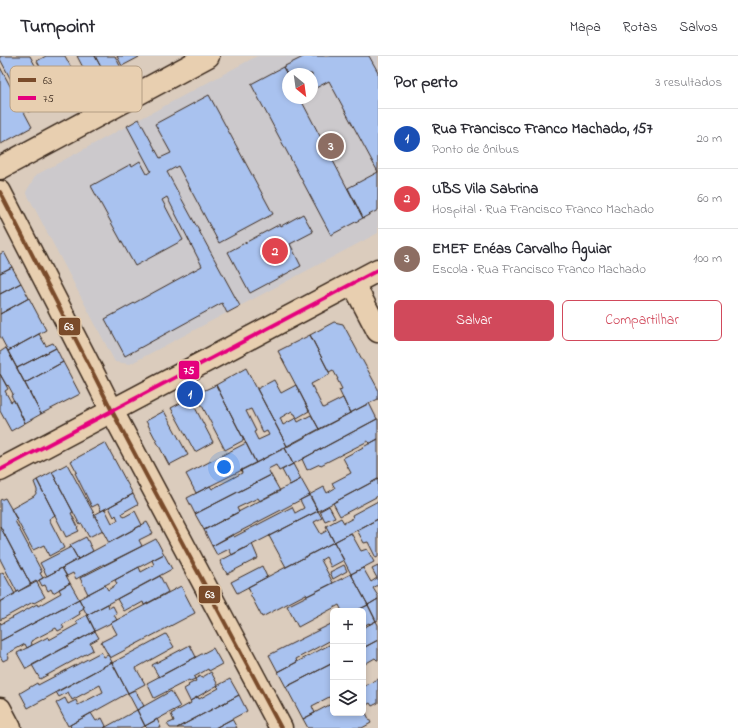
<!DOCTYPE html>
<html lang="pt">
<meta charset="utf-8">
<style>
body{margin:0;font-family:"Indie Flower",sans-serif;background:#f7f7f7;color:#2b2b33}
.controls{position:absolute;right:12px;bottom:12px;display:grid;overflow:hidden;border-radius:6px;box-shadow:0 2px 6px #0003}
.controls button{width:36px;height:36px;display:grid;place-items:center;padding:0;border:0;border-bottom:1px solid #e1e1e2;background:#fff;color:#2b2b33;font:20px sans-serif}
.compass{position:absolute;left:282px;top:12px;width:36px;height:36px;border-radius:50%;background:#fff;box-shadow:0 2px 6px #0003;rotate:151deg}
.you{position:absolute;left:224px;top:411px;width:14px;height:14px;margin:-10px;border:3px solid #fff;border-radius:50%;background:#1a73e8;box-shadow:0 0 0 6px #1a73e833}
.badge{display:grid;place-items:center;width:26px;height:26px;border-radius:50%;background:#d1495b;color:#fff;font-size:13px;font-weight:700}
.pin{position:absolute;translate:-50% -50%;border:2px solid #fff;box-shadow:0 1px 4px #0006}
.list{margin:0;padding:0;list-style:none}
h2{display:flex;justify-content:space-between;align-items:center;height:52px;margin:0;padding:0 16px;font-size:17px}
h2 small{font-size:13px;font-weight:400;color:#7c7c81}
.list li{display:grid;grid-template-columns:26px 1fr auto;gap:12px;align-items:center;box-sizing:border-box;height:60px;padding:0 16px;border-top:1px solid #e1e1e2}
.list b{display:block;font-size:15px;white-space:nowrap}
.list p{margin:0;font-size:13px;white-space:nowrap;color:#7c7c81}
.list em{font-size:13px;font-style:normal;color:#7c7c81}
.actions{display:flex;gap:8px;padding:12px 16px}
.actions a{flex:1;padding:9px 0;border:1px solid #d1495b;border-radius:6px;text-align:center;font-size:14px;color:#d1495b}
.actions .main{background:#d1495b;color:#fff}
.icon{flex:none;width:22px;height:22px;fill:none;stroke:currentColor;stroke-width:2;stroke-linecap:round;stroke-linejoin:round}
.map{position:relative;flex:none;width:378px;height:672px;overflow:hidden}
header{display:flex;align-items:center;gap:24px;box-sizing:border-box;height:56px;padding:0 20px;background:#fff;border-bottom:1px solid #e1e1e2}
header strong{font-size:19px}
nav{display:flex;gap:22px;margin-inline-start:auto;font-size:14px}
main{display:flex}
aside{flex:1;background:#fff}
.map>svg:first-child{display:block}
</style>
<header>
<strong>Turnpoint</strong>
<nav><a>Mapa</a><a>Rotas</a><a>Salvos</a></nav>
</header>
<main>
<div class="map">
<svg width="378" height="672" viewBox="0 0 378 672">
<rect width="100%" height="100%" fill="#dbccbd"/>
<filter id="ink" filterUnits="userSpaceOnUse"><feTurbulence type="fractalNoise" baseFrequency=".025" numOctaves="2"/><feDisplacementMap in="SourceGraphic" scale="8" xChannelSelector="R" yChannelSelector="G"/><feConvolveMatrix kernelMatrix="1 2 1 2 8 2 1 2 1" color-interpolation-filters="sRGB"/></filter>
<g filter="url(#ink)">
<path fill="#ccc9cc" fill-rule="evenodd" d="M257,0H378V177L130,308L115,306L26,136L36,119ZM288,18H312V42H288Z"/>
<path fill="#a9c2ef" stroke="#3b2a1e" fill-rule="evenodd" d="M0,0H30L44,26L47,24L56,41L28,56L0,3Z
M46,0H65L81,30L57,43L37,5Z
M77,0H95L111,30L95,38L86,22L88,21Z
M95,0H115L126,22L111,30Z
M117,0H141L122,10Z
M305,0H369L378,16V154L363,162L348,132L378,116L329,25L312,34V18H288V20L283,11Z
M0,11L32,71L1,88L0,87Z
M283,11L288,20V42H300L363,162L331,179L251,28Z
M209,39L273,158L219,187L178,110L167,116L240,250L227,257L222,247L125,300L105,263L202,210L167,141L162,144L183,184L135,210L91,130L131,108L132,110L140,105L147,118L151,115L127,70L139,63L160,102L171,97L155,68Z
M303,158L313,176L290,188L301,210L250,237L228,196L280,168L281,170Z
M4,196L12,211L0,217V198Z
M12,211L21,227L0,238V217Z
M21,227L29,242L0,258V238Z
M29,242L46,274L8,295L0,280V258Z
M334,266L343,268L378,333V343L350,357L339,334L342,333L337,323H338L333,314L329,316L310,279Z
M39,278L46,290L53,287L56,292L17,312L8,295Z
M310,279L330,318L311,328L323,352L343,342L350,357L319,373L278,295Z
M6,292L41,358L25,367L11,339L13,338L8,329L7,330L0,318V296Z
M56,292L63,306L25,327L17,312Z
M63,306L80,338L41,358L25,327Z
M246,312L287,390L256,407L216,329ZM251,353L263,377L267,375L269,379L258,384L254,376L256,375L246,355Z
M0,318L8,333L5,335L11,346L14,344L25,367L11,375L0,355Z
M274,324L281,337L296,329L309,355L297,362L295,358H294L292,355L280,362L283,369L296,362L298,366L311,359L319,373L287,390L257,333Z
M216,329L244,384L225,394L196,338Z
M190,342L213,386L195,396L171,352Z
M369,347L377,363L293,408L285,392Z
M164,355L188,399L169,409L146,365Z
M377,363H378V383L369,388L368,385L321,409L320,408L307,414L302,403Z
M378,383V423L318,455L309,439L324,431L327,437L335,432L332,427L351,417L343,402Z
M104,387L106,388L133,438L101,455L98,448L92,451L75,417L77,416L71,405Z
M246,387L256,407L196,437L186,418Z
M285,392L293,408L279,415L276,409L268,413L271,419L195,458L187,442L210,430L212,433L242,417L241,414Z
M67,408L103,474L89,481L82,468L80,469L52,416Z
M293,408L301,423L290,429L282,414Z
M52,416L73,456L71,457L78,471L77,472L79,475L66,481L37,424Z
M271,419L280,435L260,445L258,442L237,452L239,456L204,474L195,458Z
M301,423L310,439L212,490L204,474Z
M378,423V440L340,460L333,447Z
M37,424L55,459L49,463L64,492L49,500L44,489L33,494L11,453L34,440L37,436V434L34,426Z
M133,438L138,448L122,457L124,461L135,455L142,469L109,487L94,459L105,453L112,467L118,464L116,459L114,461L109,451Z
M310,439L318,455L232,499L229,493L217,499L212,490L233,478L234,481L292,451L295,457L304,452L300,444Z
M5,442L17,463L15,465L42,516L40,517L43,522L31,529L0,470V444Z
M378,445V463L334,486L326,470L341,462L344,467L353,462L352,459Z
M329,450L335,461L325,465L320,455Z
M318,455L322,462L314,466L321,478L328,474L334,486L286,511L269,480Z
M378,463V501L376,502L368,486L364,487L357,474Z
M147,466L153,477L139,484L142,490L104,509V508L76,523L73,517L67,520L62,512Z
M0,470L31,529L17,536L0,503Z
M351,477L361,495L367,493L374,506L351,518L334,486Z
M86,481L93,495L78,503L70,489Z
M156,483L164,498L88,538L80,522Z
M334,486L344,504L331,511L326,501L321,504L333,527L307,540L306,538L262,561L250,538H251L248,531Z
M252,488L258,502L227,518L220,505Z
M71,491L78,503L47,520L40,507Z
M164,498L172,513L87,559L79,543L105,529L108,534L117,528L115,524L139,511L141,516L154,509L152,504Z
M344,509L347,515L333,523L330,516Z
M262,510L267,521L237,537L231,526Z
M378,510V529L373,532L378,540V543L368,549L351,518L363,512L371,526L377,522L372,513Z
M62,512L70,527L53,537L51,533L48,535L45,529L42,530L39,524Z
M3,516L15,538L0,546V518Z
M351,518L368,549L356,555H342L339,549L298,571L287,550Z
M160,520L168,536L144,549L143,546L134,551L133,550L124,555L117,543Z
M36,525L45,541L34,547L33,546L0,564V546Z
M70,527L79,543L0,585V566L1,568L37,548L38,550L61,537L59,533Z
M181,530L195,557L110,602L101,586L117,578L111,567Z
M79,543L84,552L79,555L80,558L62,569L64,572L58,575L56,572L31,585L32,589L27,592L25,588L7,598L9,602L3,605L0,600V585Z
M378,543V564L376,565L368,549Z
M108,548L109,552L113,550L117,558L114,559L117,564L95,575L87,559Z
M368,549L376,565L370,568L369,567L363,570V555H356Z
M87,559L95,575L26,613L17,597L48,581L49,584L78,568L76,565Z
M376,565L378,569V584L363,592V572Z
M333,567V583L296,603L297,606L278,616L269,599Z
M95,575L99,582L90,587L93,594L40,623L32,609Z
M166,578L174,591L136,612L145,628L128,637L112,607Z
M378,584V604H377L375,602L363,609V592Z
M333,587V607L286,631L278,616Z
M190,589L196,601L159,621L152,609Z
M213,592L222,608L209,615L208,613L194,621L195,623L190,625L189,624L154,642L147,627Z
M101,596L104,601L108,599L112,606L28,652L20,637L37,627L38,629Z
M112,606L128,637L68,670L56,647L65,642L68,648L76,644L78,649L103,636L100,629L72,644L68,636L59,641L56,636Z
M333,607V639L312,650L315,657L303,663L286,631Z
M211,616L218,629L190,645L184,633L189,630L188,629L196,625L195,623L200,620L201,622Z
M230,623L239,639L177,672H170L167,668L174,665L171,658L191,647L190,645L198,641L199,643L219,632L217,630Z
M378,623V647L372,650L370,647L363,651V631Z
M135,634L144,650L137,654L128,637Z
M171,635L180,651L145,670L137,654Z
M239,639L247,655L215,672H177Z
M333,647V657H363V651L371,667L362,672H308L303,663Z
M137,654L145,670L141,672H104Z
M91,657L96,665L102,662L106,670L104,672H71L70,669Z
M157,663L161,672H147L145,670Z
M232,663L237,672H215Z"/>
<g fill="none" stroke-linecap="round" stroke-linejoin="round">
<defs>
<path id="minor" d="M0,112L208,0
M0,136L94,319L112,355L281,672
M353,227L378,275
M0,414L378,214
M0,653L10,672"/>
</defs>
<use href="#minor" stroke="#3b2a1e" stroke-width="25"/>
<use href="#minor" stroke="#e8cfb0" stroke-width="22"/>
<defs>
<path id="bus-1" d="M0,136L94,319L112,355L281,672"/>
<path id="bus-2" d="M0,414L378,214"/>
</defs>
<use href="#bus-1" stroke="#e8cfb0" stroke-width="7"/>
<use href="#bus-2" stroke="#e8cfb0" stroke-width="7"/>
<use href="#bus-1" stroke="#7a4b2a" stroke-width="4"/>
<use href="#bus-2" stroke="#e5007d" stroke-width="4"/>
</g>
</g>
<rect x="10" y="10" width="132" height="46" rx="6" fill="#e8cfb0" stroke="#b49e84" stroke-width="1"/>
<rect x="18" y="22" width="18" height="4" fill="#7a4b2a"/>
<rect x="18" y="40" width="18" height="4" fill="#e5007d"/>
<g font-size="11" fill="#3b2a1e">
<text x="43" y="28">63</text>
<text x="43" y="46">75</text>
</g>
<g stroke="#e8cfb0" stroke-width="1.5">
<rect x="58" y="261" width="23" height="19" rx="4" fill="#7a4b2a"/>
<rect x="178" y="304" width="22" height="20" rx="4" fill="#e5007d"/>
<rect x="198" y="529" width="23" height="19" rx="4" fill="#7a4b2a"/>
</g>
<g font-size="11" text-anchor="middle" font-weight="bold" fill="#fff">
<text x="69" y="274">63</text>
<text x="189" y="318">75</text>
<text x="210" y="542">63</text>
</g>
</svg>
<div class="controls">
<button>+</button>
<button>−</button>
<button><svg class="icon" aria-label="layers" viewBox="0 0 24 24"><path d="M12 4l9 5-9 5-9-5zM3 14l9 5 9-5"/></svg></button>
</div>
<svg class="compass" viewBox="-18 -18 36 36"><path d="M0-13l5 13h-10z" fill="#e53935"/><path d="M0 13l5-13h-10z" fill="#7c7c81"/></svg>
<div class="you"></div>
<div class="pin badge" style="left:190px;top:338px;background:#1a4fb4">1</div>
<div class="pin badge" style="left:275px;top:195px;background:#e0444e">2</div>
<div class="pin badge" style="left:331px;top:90px;background:#8d6e63">3</div>
</div>
<aside>
<h2>Por perto<small>3 resultados</small></h2>
<ul class="list">
<li><span class="badge" style="background:#1a4fb4">1</span><div><b>Rua Francisco Franco Machado, 157</b><p>Ponto de ônibus</p></div><em>20 m</em></li>
<li><span class="badge" style="background:#e0444e">2</span><div><b>UBS Vila Sabrina</b><p>Hospital · Rua Francisco Franco Machado</p></div><em>60 m</em></li>
<li><span class="badge" style="background:#8d6e63">3</span><div><b>EMEF Enéas Carvalho Aguiar</b><p>Escola · Rua Francisco Franco Machado</p></div><em>100 m</em></li>
</ul>
<div class="actions"><a class="main">Salvar</a><a>Compartilhar</a></div>
</aside>
</main>
